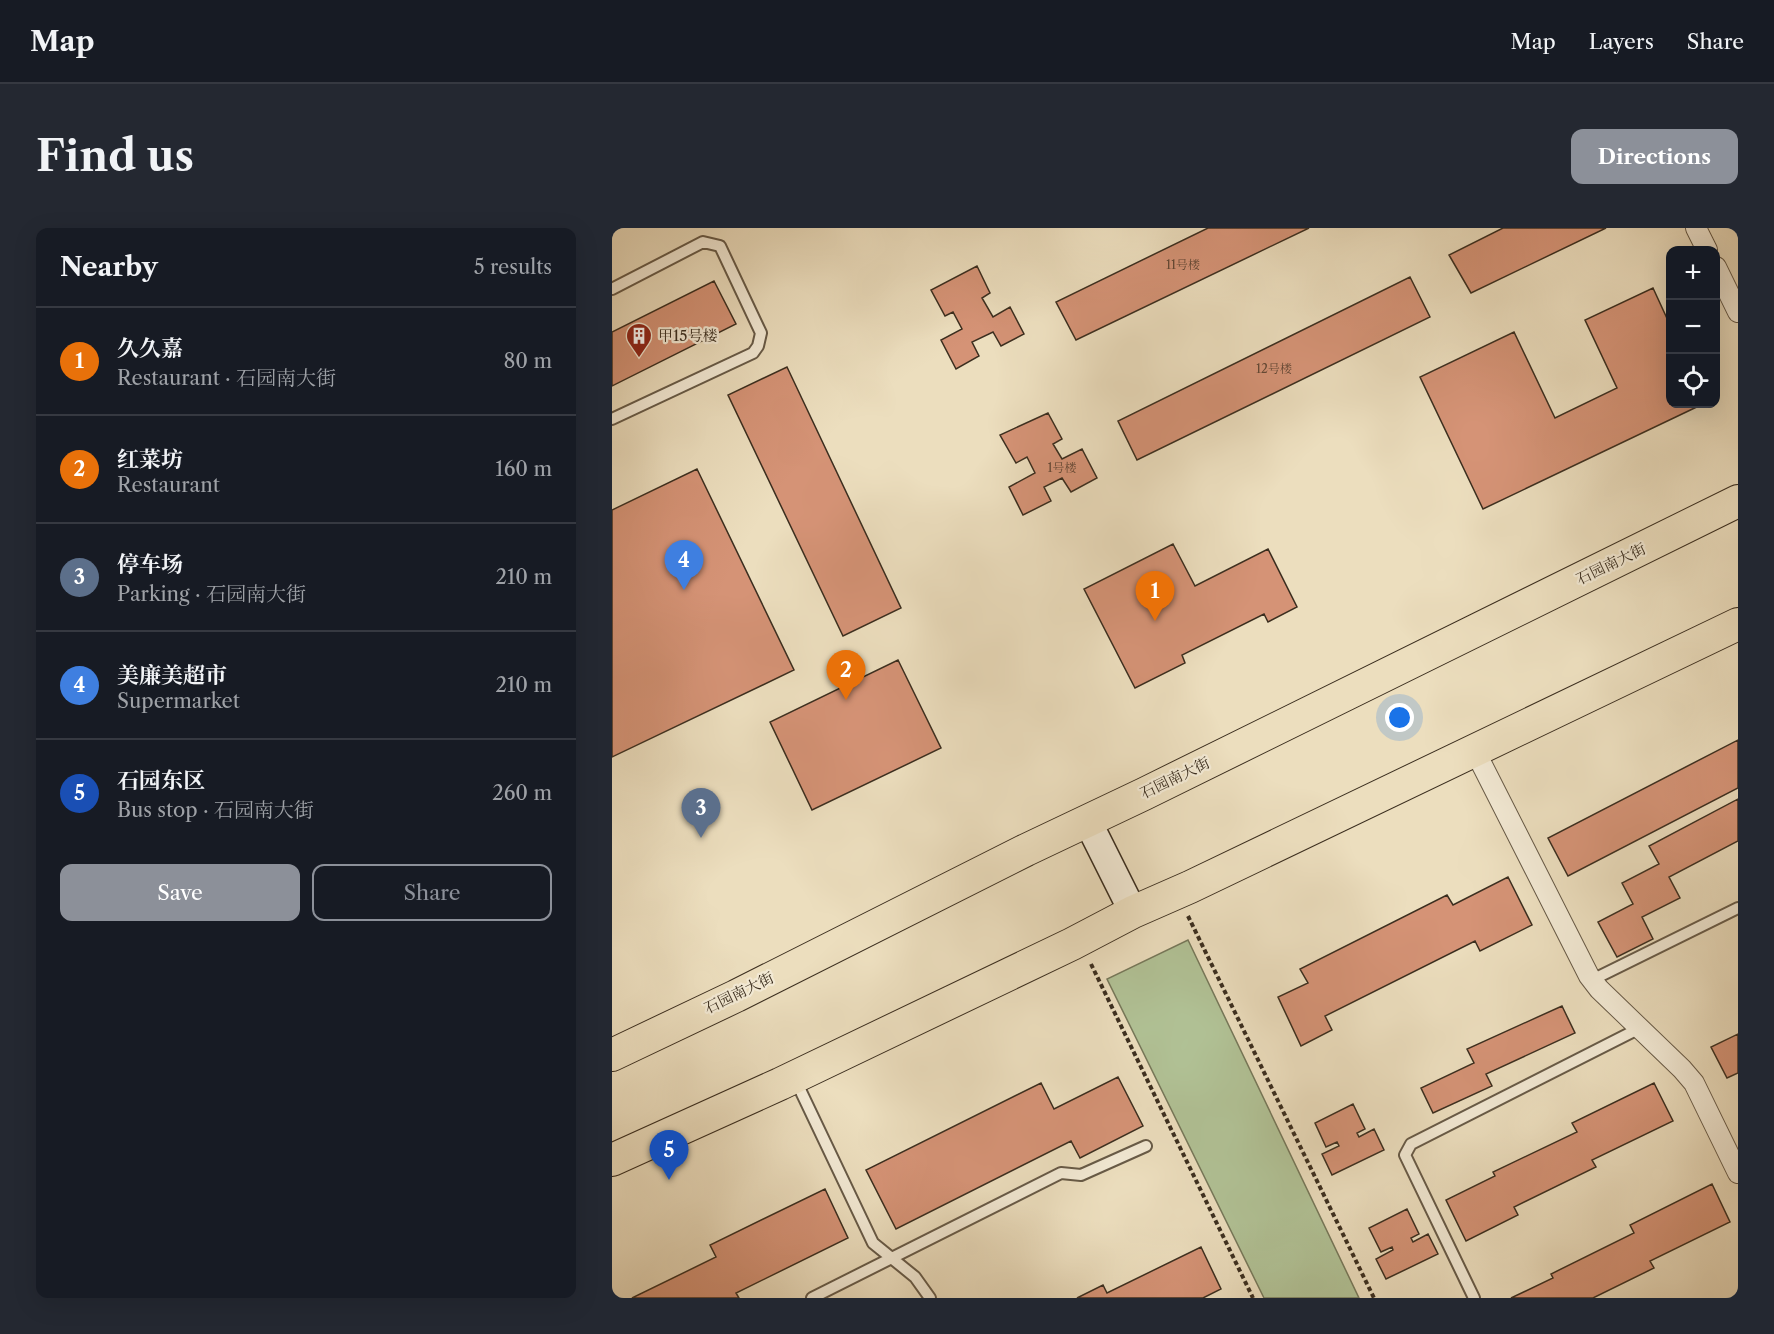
<!DOCTYPE html>
<meta charset="utf-8">
<style>
body{margin:0;font-family:"Libre Caslon Text","Noto Serif SC",serif;background:#242831;color:#f1f3f6}
.controls{position:absolute;right:18px;top:18px;display:grid;overflow:hidden;border-radius:12px;box-shadow:0 6px 24px #0002}
.controls button{width:54px;height:54px;display:grid;place-items:center;padding:0;border:0;border-bottom:2px solid #363941;background:#171b24;color:#f1f3f6;font:30px sans-serif}
.you{position:absolute;left:788px;top:490px;width:21px;height:21px;margin:-15px;border:4px solid #fff;border-radius:50%;background:#1a73e8;box-shadow:0 0 0 9px #1a73e833}
.badge{display:grid;place-items:center;width:39px;height:39px;border-radius:50%;background:#8c9099;color:#fff;font-size:20px;font-weight:700}
.pin{position:absolute;translate:-50% -50px;filter:drop-shadow(0 2px 3px #0008)}
.pin::after{content:'';position:absolute;top:32px;width:21px;height:18px;background:inherit;clip-path:polygon(0 0,100% 0,50% 100%)}
.list{margin:0;padding:0;list-style:none}
h2{display:flex;justify-content:space-between;align-items:center;height:78px;margin:0;padding:0 24px;font-size:26px}
h2 small{font-size:20px;font-weight:400;color:#9ea1a6}
.list li{display:grid;grid-template-columns:39px 1fr auto;gap:18px;align-items:center;box-sizing:border-box;height:108px;padding:0 24px;border-top:2px solid #363941}
.list b{display:block;font-size:22px;white-space:nowrap}
.list p{margin:0;font-size:20px;white-space:nowrap;color:#9ea1a6}
.list em{font-size:20px;font-style:normal;color:#9ea1a6}
.actions{display:flex;gap:12px;padding:18px 24px}
.actions a{flex:1;padding:14px 0;border:2px solid #8c9099;border-radius:12px;text-align:center;font-size:21px;color:#8c9099}
.actions .main{background:#8c9099;color:#fff}
.icon{flex:none;width:33px;height:33px;fill:none;stroke:currentColor;stroke-width:2;stroke-linecap:round;stroke-linejoin:round}
.map{position:relative;flex:none;width:1126px;height:1070px;overflow:hidden;border-radius:12px}
header{display:flex;align-items:center;gap:36px;box-sizing:border-box;height:84px;padding:0 30px;background:#171b24;border-bottom:2px solid #363941}
header strong{font-size:28px}
nav{display:flex;gap:33px;margin-inline-start:auto;font-size:21px}
.intro{display:flex;align-items:center;justify-content:space-between;box-sizing:border-box;height:144px;padding:0 36px}
h1{margin:0;font-size:42px}
.button{padding:15px 27px;border-radius:12px;background:#8c9099;color:#fff;font-size:21px;font-weight:700}
main{display:flex;gap:36px;padding:0 36px}
aside{flex:1;background:#171b24;border-radius:12px;box-shadow:0 6px 24px #0002}
.map>svg:first-child{display:block}
</style>
<header>
<strong>Map</strong>
<nav><a>Map</a><a>Layers</a><a>Share</a></nav>
</header>
<div class="intro"><h1>Find us</h1><a class="button">Directions</a></div>
<main>
<aside>
<h2>Nearby<small>5 results</small></h2>
<ul class="list">
<li><span class="badge" style="background:#e8710a">1</span><div><b>久久嘉</b><p>Restaurant · 石园南大街</p></div><em>80 m</em></li>
<li><span class="badge" style="background:#e8710a">2</span><div><b>红菜坊</b><p>Restaurant</p></div><em>160 m</em></li>
<li><span class="badge" style="background:#5c6f8a">3</span><div><b>停车场</b><p>Parking · 石园南大街</p></div><em>210 m</em></li>
<li><span class="badge" style="background:#3f7fe0">4</span><div><b>美廉美超市</b><p>Supermarket</p></div><em>210 m</em></li>
<li><span class="badge" style="background:#1a4fb4">5</span><div><b>石园东区</b><p>Bus stop · 石园南大街</p></div><em>260 m</em></li>
</ul>
<div class="actions"><a class="main">Save</a><a>Share</a></div>
</aside>
<div class="map">
<svg width="1126" height="1070" viewBox="0 0 1126 1070">
<rect width="100%" height="100%" fill="#ecdebe"/>
<filter id="stains"><feTurbulence type="fractalNoise" baseFrequency=".00333" numOctaves="4"/><feColorMatrix values="0 0 0 0 .2 0 0 0 0 .09 0 0 0 0 .02 0 0 0 .5 -.17"/></filter>
<radialGradient id="worn" r=".72"><stop offset=".6" stop-color="#630" stop-opacity="0"/><stop offset="1" stop-color="#630" stop-opacity=".3"/></radialGradient>
<path fill="#b1c296" stroke="#76785a" stroke-width="1.5" d="M576,712L747,1070H652L495,751Z"/>
<path fill="#d59376" stroke="#3b2e1f" stroke-width="1.5" d="M596,0H697L464,112L444,74Z
M891,0H994L859,65L837,27Z
M365,38L378,65L370,70L381,89L398,79L412,106L389,118L381,104L360,114L367,128L344,141L329,112L350,101L341,84L333,88L319,62Z
M798,49L818,89L525,232L506,193Z
M102,53L124,96L0,158V104Z
M1041,60L1058,97V176H1091L871,281L808,149L902,104L943,190L1005,160L973,92Z
M175,139L289,380L231,408L116,167Z
M436,185L450,211L441,216L450,231L470,221L485,250L459,264L450,250L432,259L439,273L411,287L397,259L423,245L415,229L404,235L388,207Z
M85,241L182,442L0,529V282Z
M561,316L583,358L656,321L685,379L656,394L652,386L570,427L573,435L523,460L472,361Z
M286,432L329,520L200,582L158,494Z
M1126,512V560L956,648L936,610Z
M1126,571V613L1057,649L1068,670L1030,689L1041,711L1005,729L986,694L1021,676L1010,655L1047,636L1037,618Z
M896,649L920,697L868,723L863,713L713,788L720,802L689,818L666,769L696,755L688,741L835,667L841,677Z
M950,778L963,805L874,846L880,858L821,885L809,860L862,835L855,821Z
M1126,806V845L1115,850L1099,819Z
M506,849L531,898L468,930L459,913L284,1001L254,942L429,855L442,881Z
M1042,855L1061,893L980,932L984,939L902,979L906,987L854,1013L834,972L883,948L881,944L965,904L960,895Z
M741,876L753,901L745,905L747,909L762,901L772,922L720,947L710,926L727,918L725,914L714,919L703,895Z
M1100,956L1118,994L1038,1033L1042,1040L981,1070H899L941,1050L939,1046L1022,1005L1018,997Z
M213,961L236,1010L124,1065L127,1070H20L104,1029L98,1017Z
M795,981L807,1006L799,1010L801,1014L816,1006L826,1026L774,1051L764,1031L781,1022L780,1019L769,1024L757,1000Z
M589,1019L609,1061L591,1070H465L491,1057L495,1065Z"/>
<g fill="none" stroke-linecap="round" stroke-linejoin="round">
<defs>
<path id="lane" d="M0,61L91,14L108,18L149,105L146,118L141,125L0,191
M980,752L1126,680
M183,851L261,1015L303,1049L318,1070
M200,1070L449,945L469,947L534,918
M862,1070L793,927L799,916L1028,800"/>
<path id="street" d="M1084,0L1095,22
M1104,39L1126,84
M863,523L977,748L987,761L1070,841L1082,855L1126,945"/>
<path id="secondary" d="M475,592L521,684"/>
<path id="primary" d="M0,827L124,768L414,622L532,566L1126,273
M0,932L168,856L460,716L521,684L578,659L1126,396"/>
</defs>
<use href="#lane" stroke="#675a47" stroke-width="14"/>
<use href="#street" stroke="#675a47" stroke-width="22"/>
<use href="#secondary" stroke="#3b2e1f" stroke-width="30"/>
<use href="#primary" stroke="#3b2e1f" stroke-width="34"/>
<path stroke="#3b2e1f" stroke-width="4" stroke-dasharray="4.5 3" stroke-linecap="butt" d="M576,688L762,1070
M479,736L641,1070"/>
<use href="#lane" stroke="#f3ead5" stroke-width="10"/>
<use href="#street" stroke="#f3ead5" stroke-width="20"/>
<use href="#secondary" stroke="#f3ead5" stroke-width="27"/>
<use href="#primary" stroke="#ecdebe" stroke-width="32"/>
</g>
<defs>
<symbol id="building-pin" viewBox="-11 -11 22 30"><path d="M0 17L-7.5 6A9.5 9.5 0 1 1 7.5 6Z" fill="#8f2418" stroke="#f3ead5"/><path d="M-4-6H4V6H1V3H-1V6H-4ZM-2.5-4.3h1.7v1.8h-1.7ZM.8-4.3h1.7v1.8H.8ZM-2.5-1h1.7V.8h-1.7ZM.8-1h1.7V.8H.8Z" fill="#fff"/></symbol>
</defs>
<g fill-rule="evenodd">
<use href="#building-pin" x="12" y="93" width="30" height="40"/>
</g>
<g text-anchor="middle" stroke-width="4.5" stroke-linejoin="round" paint-order="stroke">
<g font-size="12" fill="#624735">
<text x="571" y="41">11号楼</text>
<text x="662" y="145">12号楼</text>
<text x="450" y="244">1号楼</text>
</g>
<g font-size="15" fill="#3b2e1f" stroke="#f3ead5" text-anchor="start">
<text x="46" y="113">甲15号楼</text>
</g>
<g font-size="15" fill="#3b2e1f" stroke="#f3ead5">
<text transform="translate(999 336) rotate(-26)" y="5">石园南大街</text>
<text transform="translate(563 550) rotate(-26)" y="5">石园南大街</text>
<text transform="translate(127 765) rotate(-26)" y="5">石园南大街</text>
</g>
</g>
<rect width="100%" height="100%" filter="url(#stains)"/>
<rect width="100%" height="100%" fill="url(#worn)"/>
</svg>
<div class="controls">
<button>+</button>
<button>−</button>
<button><svg class="icon" aria-label="locate" viewBox="0 0 24 24"><circle cx="12" cy="12" r="6"/><path d="M12 2v4M12 18v4M2 12h4M18 12h4"/></svg></button>
</div>
<div class="you"></div>
<div class="pin badge" style="left:543px;top:393px;background:#e8710a">1</div>
<div class="pin badge" style="left:234px;top:472px;background:#e8710a">2</div>
<div class="pin badge" style="left:89px;top:610px;background:#5c6f8a">3</div>
<div class="pin badge" style="left:72px;top:362px;background:#3f7fe0">4</div>
<div class="pin badge" style="left:57px;top:952px;background:#1a4fb4">5</div>
</div>
</main>
